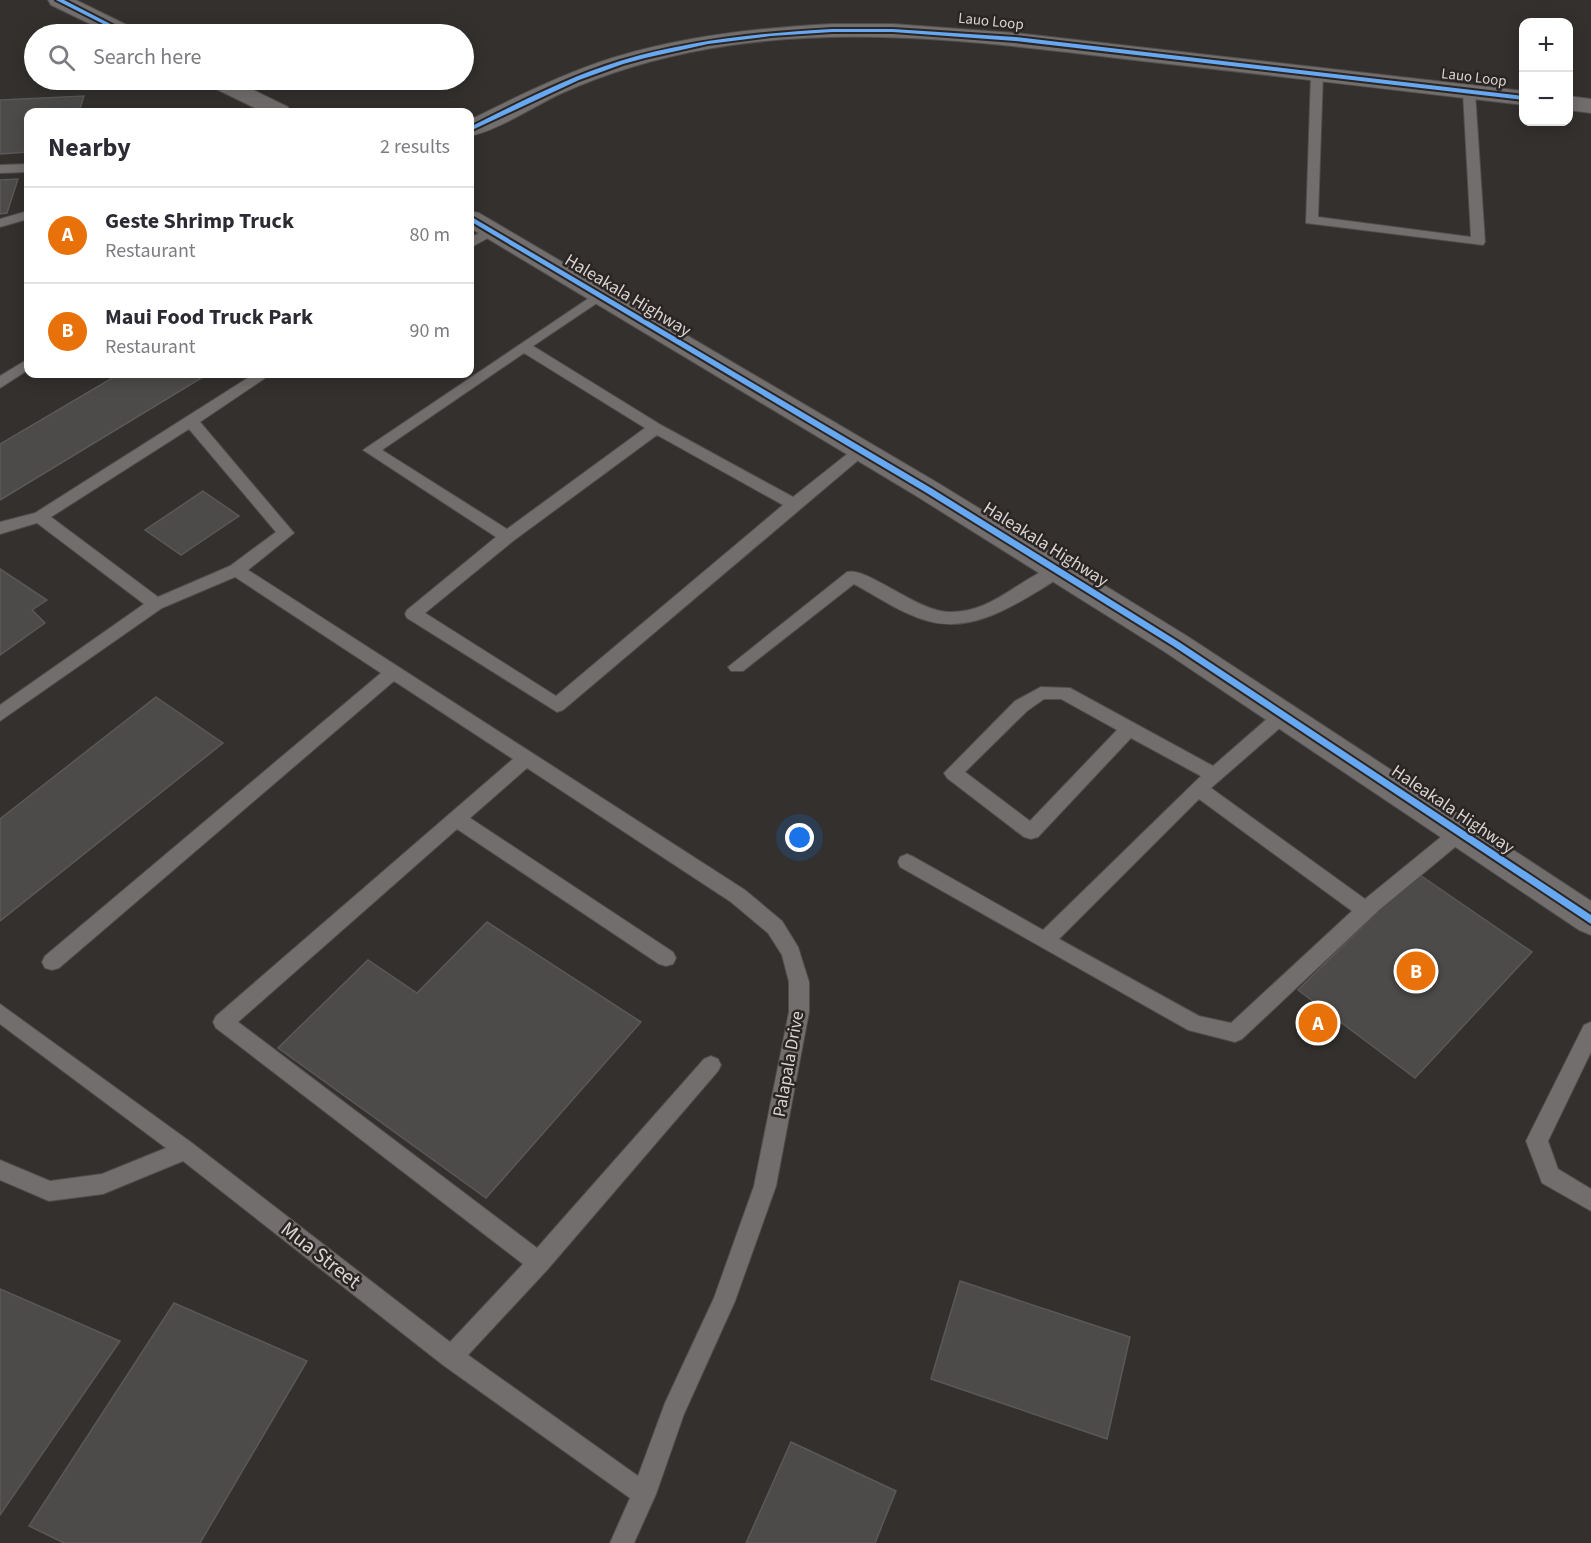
<!DOCTYPE html>
<meta charset="utf-8">
<style>
body{margin:0;font-family:"Source Sans 3",sans-serif;background:#f7f7f7;color:#2b2b33}
.controls{position:absolute;right:18px;top:18px;display:grid;overflow:hidden;border-radius:12px;box-shadow:0 3px 15px #0003}
.controls button{width:54px;height:54px;display:grid;place-items:center;padding:0;border:0;border-bottom:2px solid #e1e1e2;background:#fff;color:#2b2b33;font:30px sans-serif}
.you{position:absolute;left:800px;top:838px;width:21px;height:21px;margin:-15px;border:4px solid #fff;border-radius:50%;background:#1a73e8;box-shadow:0 0 0 9px #1a73e833}
.badge{display:grid;place-items:center;width:39px;height:39px;border-radius:50%;background:#d93025;color:#fff;font-size:20px;font-weight:700}
.pin{position:absolute;translate:-50% -50%;border:3px solid #fff;box-shadow:0 2px 6px #0006}
.list{margin:0;padding:0;list-style:none}
h2{display:flex;justify-content:space-between;align-items:center;height:78px;margin:0;padding:0 24px;font-size:26px}
h2 small{font-size:20px;font-weight:400;color:#7c7c81}
.list li{display:grid;grid-template-columns:39px 1fr auto;gap:18px;align-items:center;box-sizing:border-box;height:96px;padding:0 24px;border-top:2px solid #e1e1e2}
.list b{display:block;font-size:22px;white-space:nowrap}
.list p{margin:0;font-size:20px;white-space:nowrap;color:#7c7c81}
.list em{font-size:20px;font-style:normal;color:#7c7c81}
.icon{flex:none;width:33px;height:33px;fill:none;stroke:currentColor;stroke-width:2;stroke-linecap:round;stroke-linejoin:round}
.map{position:relative;flex:none;width:1591px;height:1543px;overflow:hidden}
.search{position:absolute;background:#fff;box-shadow:0 3px 15px #0003;left:24px;top:24px;width:450px;height:66px;display:flex;align-items:center;gap:15px;box-sizing:border-box;padding:0 21px;border-radius:33px;color:#7c7c81;font-size:22px}
.panel{position:absolute;background:#fff;box-shadow:0 3px 15px #0003;left:24px;top:108px;width:450px;height:270px;border-radius:12px}
.map>svg:first-child{display:block}
</style>
<div class="map">
<svg width="1591" height="1543" viewBox="0 0 1591 1543">
<rect width="100%" height="100%" fill="#33302e"/>
<path fill="#4c4b4a" stroke="#5a5858" stroke-width="1.5" d="M84,96L79,112H28V152L0,154V100Z
M18,179L7,213L0,214V180Z
M119,374H208L0,500V444Z
M203,491L239,516L181,555L145,530Z
M0,569L47,600L32,610L45,623L0,655Z
M156,697L223,743L0,921V819Z
M1417,873L1532,952L1415,1078L1298,990Z
M487,922L641,1022L486,1198L278,1048L368,960L417,993Z
M960,1281L1130,1337L1107,1439L931,1379Z
M0,1289L120,1341L0,1515Z
M174,1303L307,1361L200,1543H64L29,1526Z
M791,1442L896,1491L875,1543H746Z"/>
<g fill="none" stroke-linecap="round" stroke-linejoin="round">
<defs>
<path id="lane" d="M1317,70L1323,74L1318,217L1471,237L1463,92L1469,88L1475,92L1485,242L1483,245L1306,223L1311,74Z
M28,164V172L0,173V165Z
M28,211V219L0,227V219Z
M490,227L495,228V234L470,248V238Z
M598,292L603,293V299L533,346L661,425L793,497L856,447H866L869,451L563,710L557,712L407,618L405,614L407,610L496,537L363,450ZM524,353L645,428L507,529L382,450ZM657,435L783,505L556,696L425,613L513,541Z
M28,359V370L0,388V376Z
M254,374H271L200,422L294,533L248,570L745,890L782,921L798,947L809,982V1012L776,1186L735,1301L684,1414L656,1494L634,1543H610L630,1498L443,1365L183,1161L103,1194L49,1201L0,1180V1160L50,1181L102,1174L166,1148L0,1024V1004L192,1143L450,1342L523,1264L216,1028L213,1022L216,1016L513,759L394,681L59,968L52,970L45,968L42,962L45,956L381,673L235,577L162,608L0,721V705L144,604L37,523L0,534V522L35,513ZM189,429L276,532L230,566L158,597L51,517ZM527,768L731,902L768,933L782,955L789,982V1012L754,1186L714,1298L665,1403L638,1476L468,1355L547,1270L718,1071L721,1065L718,1059L711,1056L704,1059L537,1248L238,1022L457,829L659,964L666,966L673,964L676,958L673,952L470,818Z
M1058,565L1066,571L1064,575C1024,599 977,635 928,621C902,614 878,597 854,584L743,671H731L728,667L847,572C866,566 918,612 949,612C994,613 1019,577 1058,565Z
M1041,687L1070,688L1213,766L1277,710H1289L1292,715L1289,720L1211,788L1365,899L1452,828L1459,826L1466,828L1468,833L1466,838L1379,910L1242,1039L1235,1042L1188,1030L900,867L898,862L900,857L907,854L914,857L1043,930L1201,776L1131,738L1038,837L1031,839L1024,837L947,778L944,773L1015,701ZM1044,699H1061L1117,730L1030,821L965,772L1027,711ZM1199,799L1352,911L1231,1023L1199,1016L1059,939Z
M1591,1022V1052L1548,1141L1558,1169L1591,1189V1211L1542,1183L1526,1141L1584,1025Z"/>
<path id="street" d="M832,24H893L1015,33L1524,91V105C1397,90 1269,75 1142,61C998,44 851,23 707,49C657,58 609,72 562,93C534,106 499,130 470,136V120C516,97 562,74 612,58C683,36 758,28 832,24Z
M1568,96L1591,99V113L1568,110Z"/>
<path id="secondary" d="M48,0H76L135,29L138,34H111L51,5Z
M205,80H233L288,107L291,112H263L208,85Z
M470,211L479,213L938,483L1187,636L1591,901V935L1579,930L1165,652L918,497L470,228Z"/>
</defs>
<use href="#lane" stroke="#504d4b" stroke-width="2"/>
<use href="#street" stroke="#504d4b" stroke-width="2"/>
<use href="#secondary" stroke="#504d4b" stroke-width="2"/>
<use href="#lane" fill="#716e6d" fill-rule="evenodd"/>
<use href="#street" fill="#716e6d" fill-rule="evenodd"/>
<use href="#secondary" fill="#716e6d" fill-rule="evenodd"/>
<defs>
<path id="cycleway" d="M56,0H64L130,34H123Z
M832,29H893L1015,37L1524,96V100L1015,41L893,32H832L771,36L708,44L645,58L623,64L579,80L470,131V127C518,103 568,77 620,61C689,40 760,33 832,29Z
M470,216L931,488L1179,642L1591,915V924L1173,646L925,492L470,221Z"/>
</defs>
<use href="#cycleway" stroke="#2b2523" stroke-width="4"/>
<use href="#cycleway" fill="#66a8f1" fill-rule="evenodd"/>
</g>
<g text-anchor="middle" stroke-width="5" stroke-linejoin="round" paint-order="stroke">
<g font-size="15" fill="#d7d4d2" stroke="#2b2523">
<text transform="translate(991 21) rotate(6)" y="5">Lauo Loop</text>
<text transform="translate(1474 77) rotate(7)" y="5">Lauo Loop</text>
</g>
<g font-size="18" fill="#d7d4d2" stroke="#2b2523">
<text transform="translate(628 295) rotate(31)" y="6">Haleakala Highway</text>
<text transform="translate(1046 544) rotate(32)" y="6">Haleakala Highway</text>
<text transform="translate(1453 809) rotate(34)" y="6">Haleakala Highway</text>
<text transform="translate(788 1064) rotate(-80)" y="6">Palapala Drive</text>
</g>
<g font-size="21" fill="#d7d4d2" stroke="#2b2523">
<text transform="translate(321 1255) rotate(38)" y="7">Mua Street</text>
</g>
</g>
</svg>
<div class="controls">
<button>+</button>
<button>−</button>
</div>
<div class="you"></div>
<div class="pin badge" style="left:1318px;top:1023px;background:#e8710a">A</div>
<div class="pin badge" style="left:1416px;top:971px;background:#e8710a">B</div>
<div class="search"><svg class="icon" aria-label="search" viewBox="0 0 24 24"><circle cx="10" cy="10" r="6"/><path d="M15 15l6 6"/></svg>Search here</div>
<section class="panel">
<h2>Nearby<small>2 results</small></h2>
<ul class="list">
<li><span class="badge" style="background:#e8710a">A</span><div><b>Geste Shrimp Truck</b><p>Restaurant</p></div><em>80 m</em></li>
<li><span class="badge" style="background:#e8710a">B</span><div><b>Maui Food Truck Park</b><p>Restaurant</p></div><em>90 m</em></li>
</ul>
</section>
</div>
